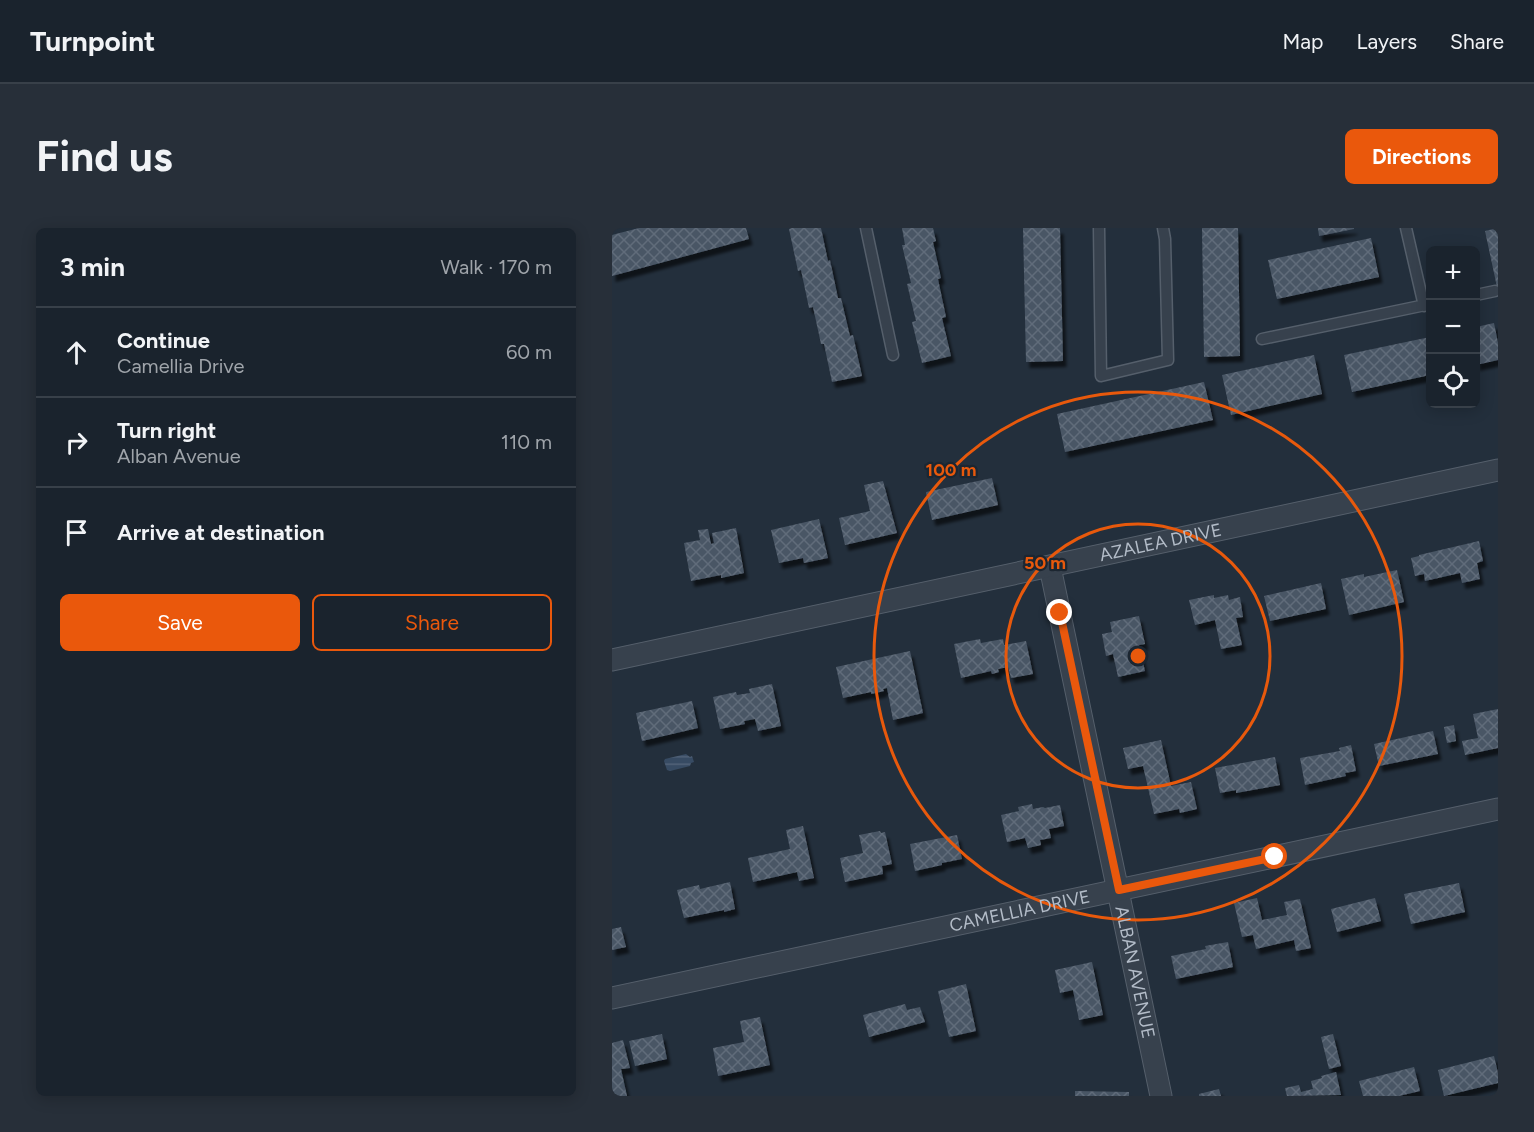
<!DOCTYPE html>
<meta charset="utf-8">
<style>
body{margin:0;font-family:Figtree,sans-serif;background:#272f39;color:#f1f3f6}
.controls{position:absolute;right:18px;top:18px;display:grid;overflow:hidden;border-radius:9px;box-shadow:0 3px 15px #0003}
.controls button{width:54px;height:54px;display:grid;place-items:center;padding:0;border:0;border-bottom:2px solid #384049;background:#1a232d;color:#f1f3f6;font:30px sans-serif}
.stop{position:absolute;width:18px;height:18px;margin:-14px;border:4px solid #ea580c;border-radius:50%;background:#fff}
.stop.end{background:#ea580c;border-color:#fff;box-shadow:0 2px 6px #0008}
.list{margin:0;padding:0;list-style:none}
h2{display:flex;justify-content:space-between;align-items:center;height:78px;margin:0;padding:0 24px;font-size:26px}
h2 small{font-size:20px;font-weight:400;color:#9fa4aa}
.list li{display:grid;grid-template-columns:39px 1fr auto;gap:18px;align-items:center;box-sizing:border-box;height:90px;padding:0 24px;border-top:2px solid #384049}
.list b{display:block;font-size:22px;white-space:nowrap}
.list p{margin:0;font-size:20px;white-space:nowrap;color:#9fa4aa}
.list em{font-size:20px;font-style:normal;color:#9fa4aa}
.actions{display:flex;gap:12px;padding:18px 24px}
.actions a{flex:1;padding:14px 0;border:2px solid #ea580c;border-radius:9px;text-align:center;font-size:21px;color:#ea580c}
.actions .main{background:#ea580c;color:#fff}
.icon{flex:none;width:33px;height:33px;fill:none;stroke:currentColor;stroke-width:2;stroke-linecap:round;stroke-linejoin:round}
.map{position:relative;flex:none;width:886px;height:868px;overflow:hidden;border-radius:9px}
header{display:flex;align-items:center;gap:36px;box-sizing:border-box;height:84px;padding:0 30px;background:#1a232d;border-bottom:2px solid #384049}
header strong{font-size:28px}
nav{display:flex;gap:33px;margin-inline-start:auto;font-size:21px}
.intro{display:flex;align-items:center;justify-content:space-between;box-sizing:border-box;height:144px;padding:0 36px}
h1{margin:0;font-size:42px}
.button{padding:15px 27px;border-radius:9px;background:#ea580c;color:#fff;font-size:21px;font-weight:700}
main{display:flex;gap:36px;padding:0 36px}
aside{flex:1;background:#1a232d;border-radius:9px;box-shadow:0 3px 15px #0003}
.map>svg:first-child{display:block}
</style>
<header>
<strong>Turnpoint</strong>
<nav><a>Map</a><a>Layers</a><a>Share</a></nav>
</header>
<div class="intro"><h1>Find us</h1><a class="button">Directions</a></div>
<main>
<aside>
<h2>3 min<small>Walk · 170 m</small></h2>
<ul class="list">
<li><svg class="icon" aria-label="ahead" viewBox="0 0 24 24"><path d="M12 20V5M6 11l6-6 6 6"/></svg><div><b>Continue</b><p>Camellia Drive</p></div><em>60 m</em></li>
<li><svg class="icon" aria-label="right" viewBox="0 0 24 24"><path d="M7 20v-9h11M14 6l5 5-5 5"/></svg><div><b>Turn right</b><p>Alban Avenue</p></div><em>110 m</em></li>
<li><svg class="icon" aria-label="arrive" viewBox="0 0 24 24"><path d="M6 21V4h12l-3 4 3 4H6"/></svg><div><b>Arrive at destination</b></div></li>
</ul>
<div class="actions"><a class="main">Save</a><a>Share</a></div>
</aside>
<div class="map">
<svg width="886" height="868" viewBox="0 0 886 868">
<defs>
<pattern id="water-rules" width="6" height="5" patternUnits="userSpaceOnUse" patternTransform="scale(1.5)"><rect width="6" height="5" fill="#374b63"/><path d="M0 2.5h6" fill="none" stroke="#526378"/></pattern>
<pattern id="building-cross-hatch" width="8" height="8" patternUnits="userSpaceOnUse" patternTransform="scale(1.5)"><rect width="8" height="8" fill="#495665"/><path d="M0 0l8 8M0 8l8-8" fill="none" stroke="#616c7a"/></pattern>
<filter id="shadow"><feDropShadow dx="3.5" dy="6" stdDeviation="1.5" flood-color="#0009"/></filter>
</defs>
<rect width="100%" height="100%" fill="#232f3c"/>
<path fill="url(#water-rules)" d="M74,526L78,529L80,528L82,534L79,535L78,538L58,543L55,542L52,533L53,531Z"/>
<path fill="url(#building-cross-hatch)" filter="url(#shadow)" d="M27,0H134L137,11L0,48V7Z
M180,0H209L216,33L218,32L226,70H229L238,108L241,107L250,148L220,154L212,116H209L201,79L197,80L189,42L186,43L177,1Z
M290,0H321L324,13L321,14L329,50L326,51L334,89L330,90L339,128L310,135L300,94L304,93L295,56L299,55L290,17H293Z
M411,0H448L451,133L414,134Z
M590,0H626L628,128L592,129Z
M706,0H742V1L707,8Z
M886,0V59H885L873,3Z
M759,10L767,49L665,71L656,32Z
M882,95L886,115V132L864,137V99Z
M818,109V147L740,164L732,127Z
M702,127L710,166L619,187L610,147Z
M592,154L601,192L453,224L445,186Z
M380,250L386,277L320,292L314,264Z
M271,253L285,305L233,317L227,290L258,283L252,257Z
M207,291L216,330L192,335L191,330L167,335L159,302Z
M124,300L132,345L109,350V347L79,353L72,315L88,312L86,302L96,301L99,316L102,315L100,305Z
M867,313L871,333L865,335L868,351L850,355L848,345L813,353L812,346L803,348L799,330L807,328V327Z
M785,342L792,374L737,387L729,351L752,346V349Z
M709,355L714,381L658,393L652,368Z
M602,367V370L616,367L617,372L628,369L631,389L624,390L630,417L609,421L603,392L583,397L577,372Z
M527,388L533,416L527,417L533,443L506,449L501,426L494,428L490,406L500,404L498,394Z
M368,411L369,415L391,411L392,417L414,413L421,446L399,450L396,439L386,441L387,444L380,446L379,443L349,450L342,416Z
M298,423L311,485L281,492L275,460L271,461L272,463L259,466V464L231,470L224,439Z
M160,456L169,498L146,503L143,491L132,493L133,496L108,501L101,469L124,464L125,467L138,465L137,461Z
M80,473L86,500L30,513L24,485Z
M886,481V520L853,527L850,513L866,510L861,486Z
M842,497L844,513L835,515L832,499Z
M821,503L826,526L767,538L762,516Z
M549,512L559,558L579,554L585,581L568,585L567,581L542,586L531,538L516,541L511,520Z
M739,517L744,543L733,545L734,548L693,557L688,530L728,523L727,520Z
M663,529L668,557L624,565V562L608,565L603,540Z
M420,576L421,581L431,579L433,580L448,577L452,598L437,601L439,610L428,612L429,617L416,620L413,610L395,614L389,587L407,583L406,579Z
M191,598L202,650L187,653L185,644L141,654L136,630L178,621L174,602Z
M268,603L269,605L273,604L280,636L270,638L271,646L233,654L228,630L251,625L247,607Z
M345,607L350,631L330,635V637L303,643L298,616Z
M118,654L123,681L112,684V682L72,690L65,662L87,657L88,661Z
M847,655L853,684L799,696L792,666Z
M645,670L650,692L675,687L672,674L688,671L699,720L684,723L682,712L644,721L641,707L630,709L622,675Z
M763,670L769,693L725,704L719,681Z
M9,699L14,719L0,722V701Z
M616,714L621,739L564,751L559,728L594,721L593,718Z
M480,734L491,787L467,792L461,762L448,765L443,742Z
M354,756L364,803L337,809L326,763Z
M293,776L295,782L308,779L313,794L257,809L251,787Z
M148,789L158,837L106,848L101,820L132,814L128,793Z
M50,806L55,831L23,838L17,813Z
M721,806L729,838L717,841L709,809Z
M11,812L18,840L9,841L15,868H0V815Z
M882,828L886,845V855L832,868L826,842Z
M802,839L808,863L787,868H751L747,853Z
M724,844L729,867L675,868L673,860L687,857L689,864L701,861L699,853L710,850L709,848Z
M607,861L609,868H587V866Z
M463,863L517,864V868H463Z"/>
<g fill="none" stroke-linecap="round" stroke-linejoin="round">
<defs>
<path id="lane" d="M254,0L281,127
M487,0L489,148L556,132L553,11L551,0
M794,0L812,78
M864,67L883,63
M650,111L818,76"/>
<g id="street">
<path id="s1" d="M438,339L549,868"/>
<path id="s2" d="M0,432L886,242"/>
<path id="s3" d="M0,770L886,581"/>
</g>
</defs>
<use href="#lane" stroke="#555f6b" stroke-width="13"/>
<use href="#street" stroke="#555f6b" stroke-width="23"/>
<use href="#lane" stroke="#37414d" stroke-width="10"/>
<use href="#street" stroke="#37414d" stroke-width="21"/>
</g>
<g fill="none" stroke-linecap="round" stroke-linejoin="round">
<path stroke="#ea580c" stroke-width="8" d="M448,385L507,662L663,629"/>
</g>
<g fill="none" stroke="#e8590c" stroke-width="3">
<circle cx="526" cy="428" r="132"/>
<circle cx="526" cy="428" r="264"/>
</g>
<g text-anchor="middle" stroke-width="4.5" stroke-linejoin="round" paint-order="stroke">
<g font-size="18" fill="#b3bcc8" stroke="#1c2631">
<text dy="6" stroke="none"><textPath href="#s2" startOffset="561">AZALEA DRIVE</textPath></text>
<text dy="6" stroke="none"><textPath href="#s3" startOffset="417">CAMELLIA DRIVE</textPath></text>
<text dy="6" stroke="none"><textPath href="#s1" startOffset="414">ALBAN AVENUE</textPath></text>
</g>
</g>
<circle cx="526" cy="428" r="9" fill="#e8590c" stroke="#1c2631" stroke-width="3"/>
<g font-size="18" text-anchor="middle" font-weight="bold" fill="#e8590c" stroke="#1c2631" stroke-width="4.5" stroke-linejoin="round" paint-order="stroke">
<text x="339" y="248">100 m</text>
<text x="433" y="341">50 m</text>
</g>
</svg>
<div class="controls">
<button>+</button>
<button>−</button>
<button><svg class="icon" aria-label="locate" viewBox="0 0 24 24"><circle cx="12" cy="12" r="6"/><path d="M12 2v4M12 18v4M2 12h4M18 12h4"/></svg></button>
</div>
<div class="stop" style="left:663px;top:629px"></div>
<div class="stop end" style="left:448px;top:385px"></div>
</div>
</main>
